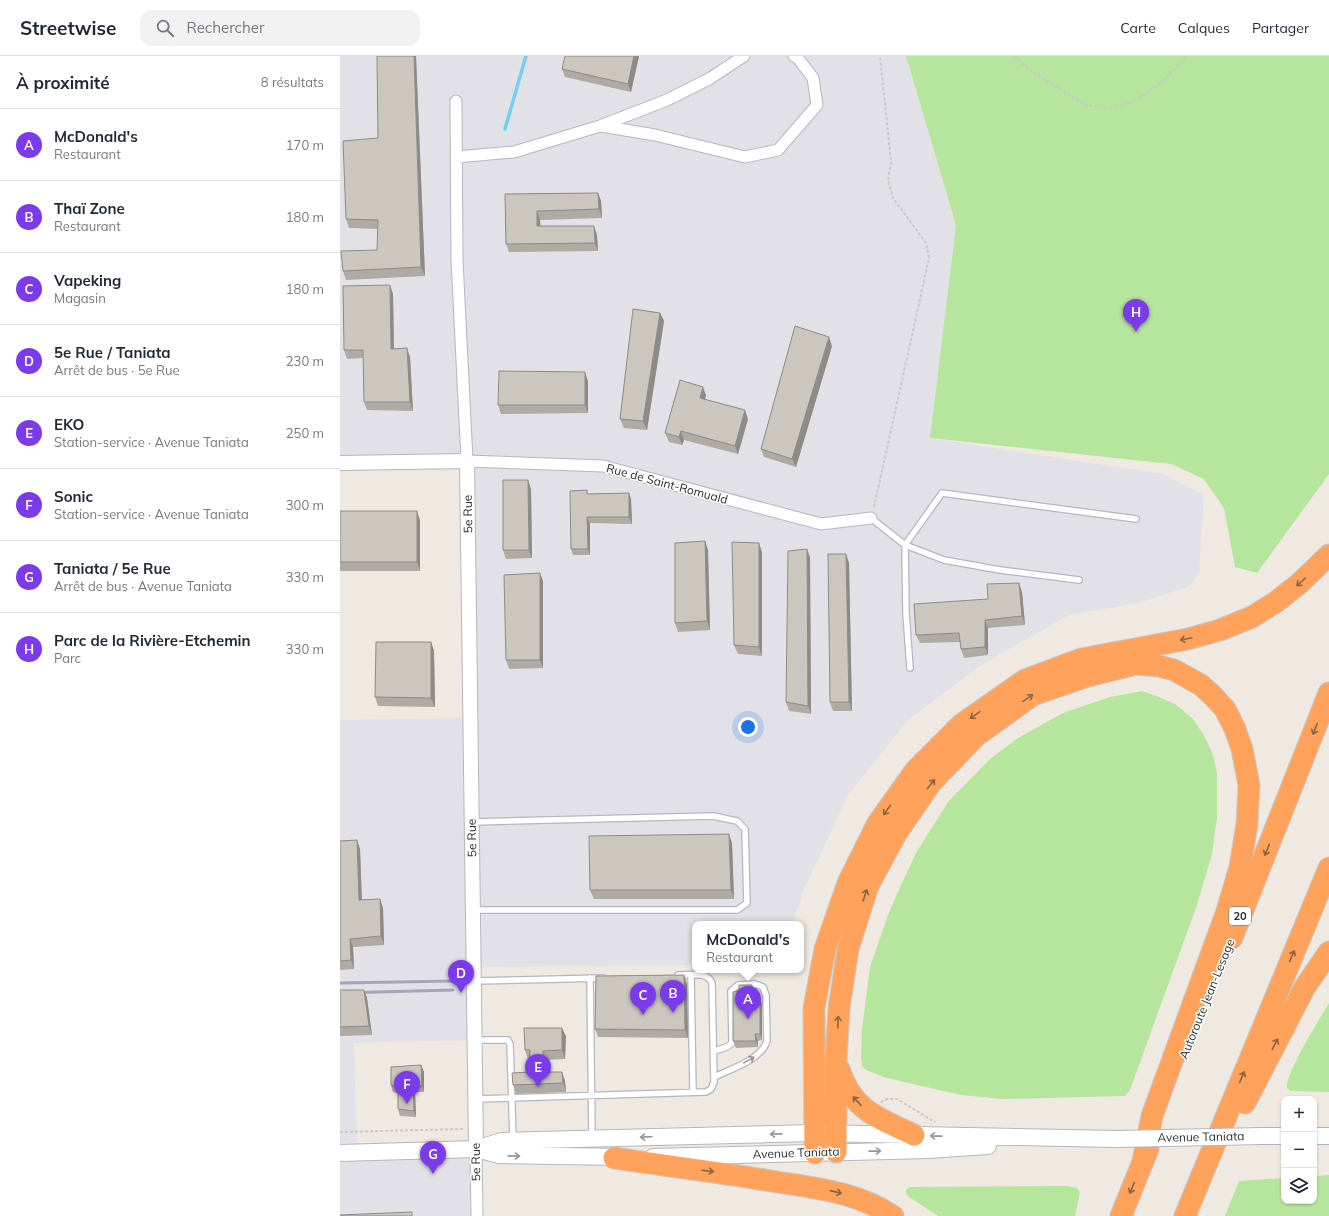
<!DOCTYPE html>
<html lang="fr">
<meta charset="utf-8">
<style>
body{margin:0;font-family:Mulish,sans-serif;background:#f2f2f3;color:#1f2937}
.controls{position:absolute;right:12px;bottom:12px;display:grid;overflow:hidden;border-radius:8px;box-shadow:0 1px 3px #0004}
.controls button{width:36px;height:36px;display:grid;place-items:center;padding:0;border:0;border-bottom:1px solid #e0e1e3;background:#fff;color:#1f2937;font:20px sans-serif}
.you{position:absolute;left:408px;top:671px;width:14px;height:14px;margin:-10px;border:3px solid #fff;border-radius:50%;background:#1a73e8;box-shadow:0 0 0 6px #1a73e833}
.badge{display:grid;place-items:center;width:26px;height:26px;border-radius:50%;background:#7c3aed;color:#fff;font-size:13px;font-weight:700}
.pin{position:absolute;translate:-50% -33px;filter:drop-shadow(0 1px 2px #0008)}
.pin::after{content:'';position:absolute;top:21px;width:14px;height:12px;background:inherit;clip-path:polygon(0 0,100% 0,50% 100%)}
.popup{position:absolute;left:352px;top:865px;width:112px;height:52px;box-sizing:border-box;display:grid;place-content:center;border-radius:8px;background:#fff;filter:drop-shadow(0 1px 3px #0005);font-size:13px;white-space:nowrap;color:#747a83}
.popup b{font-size:15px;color:#1f2937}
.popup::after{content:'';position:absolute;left:50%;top:100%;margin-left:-8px;border:8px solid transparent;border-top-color:#fff}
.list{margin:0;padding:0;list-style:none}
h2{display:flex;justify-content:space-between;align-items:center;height:52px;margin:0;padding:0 16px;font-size:17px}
h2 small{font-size:13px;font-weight:400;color:#747a83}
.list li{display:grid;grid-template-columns:26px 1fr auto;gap:12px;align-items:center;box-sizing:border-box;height:72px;padding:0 16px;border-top:1px solid #e0e1e3}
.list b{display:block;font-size:15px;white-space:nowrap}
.list p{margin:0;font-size:13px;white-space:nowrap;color:#747a83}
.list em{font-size:13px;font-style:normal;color:#747a83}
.icon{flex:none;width:22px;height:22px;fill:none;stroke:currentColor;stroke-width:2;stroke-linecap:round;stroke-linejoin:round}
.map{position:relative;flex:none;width:989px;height:1160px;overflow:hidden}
header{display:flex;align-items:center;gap:24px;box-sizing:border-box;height:56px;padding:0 20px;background:#fff;border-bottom:1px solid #e0e1e3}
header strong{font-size:19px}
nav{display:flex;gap:22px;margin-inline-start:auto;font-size:14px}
.search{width:280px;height:36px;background:#f2f2f3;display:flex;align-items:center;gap:10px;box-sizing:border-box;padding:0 14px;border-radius:12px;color:#747a83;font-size:15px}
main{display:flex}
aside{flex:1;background:#fff}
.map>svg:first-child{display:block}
</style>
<header>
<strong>Streetwise</strong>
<div class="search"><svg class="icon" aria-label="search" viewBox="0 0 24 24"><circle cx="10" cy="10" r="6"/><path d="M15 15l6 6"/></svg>Rechercher</div>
<nav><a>Carte</a><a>Calques</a><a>Partager</a></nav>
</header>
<main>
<aside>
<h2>À proximité<small>8 résultats</small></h2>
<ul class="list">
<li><span class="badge">A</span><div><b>McDonald's</b><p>Restaurant</p></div><em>170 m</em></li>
<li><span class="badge">B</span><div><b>Thaï Zone</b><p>Restaurant</p></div><em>180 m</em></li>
<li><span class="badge">C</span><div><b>Vapeking</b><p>Magasin</p></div><em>180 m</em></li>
<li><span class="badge">D</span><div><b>5e Rue / Taniata</b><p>Arrêt de bus · 5e Rue</p></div><em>230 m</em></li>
<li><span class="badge">E</span><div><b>EKO</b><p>Station-service · Avenue Taniata</p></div><em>250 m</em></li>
<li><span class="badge">F</span><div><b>Sonic</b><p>Station-service · Avenue Taniata</p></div><em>300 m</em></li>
<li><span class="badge">G</span><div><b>Taniata / 5e Rue</b><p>Arrêt de bus · Avenue Taniata</p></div><em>330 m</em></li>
<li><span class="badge">H</span><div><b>Parc de la Rivière-Etchemin</b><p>Parc</p></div><em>330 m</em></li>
</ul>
</aside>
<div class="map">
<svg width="989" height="1160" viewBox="0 0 989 1160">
<rect width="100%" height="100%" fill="#efe9e1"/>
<path fill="#e3e1e8" d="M0,0H566L616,169L590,382L822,418L864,439L859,518L848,531L798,547L729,559L644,607L568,664L508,739L463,835L453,868H355V909L134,911V984L14,987L17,1096L136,1093L137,1160H0V664L130,662L127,405L0,407Z"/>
<path fill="#b6e59e" d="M566,0H989V418L917,517L895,511L884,452L864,423L831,408L590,382L616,169Z
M802,635L819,641L835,648L853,663L865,681L873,699L877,717V762L872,798L857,849L790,1034L785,1040L663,1043L621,1039L547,1022L526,1014L522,1010L521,1002L522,973L530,911L548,859L557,838L576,797L608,746L650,703L678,682L723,657L770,641Z
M989,947V1036L951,1035L947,1032C945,1017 980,963 989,947Z
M989,1119V1160H885L899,1125L944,1122V1145H974V1120Z
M727,1130L737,1132L740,1137L735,1160H598L569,1141L566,1137V1134L570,1131Z"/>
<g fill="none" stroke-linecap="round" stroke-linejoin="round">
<path stroke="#75cff0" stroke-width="3.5" d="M165,73L186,0"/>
<defs>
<path id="service" d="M531,462L565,489L604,504L660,514L739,524
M570,612L566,557L565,489L602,437L796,463
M132,766L373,760L397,765L405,773L407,847L397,854H133
M351,919L353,1036
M250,922L252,1080
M134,925L263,922
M136,984H168L170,988L173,1083
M374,995L387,991L392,987L391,935L398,929L415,928L423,931L426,939L427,985C421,1004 391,1013 374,1021
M135,1043L366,1036L371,1033L374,1026L372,927C367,915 350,919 338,919"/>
<path id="minor" d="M116,45L117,204L127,405L263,410L481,468L531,462
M261,70L315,79L405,101L438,94L477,49L473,22L457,1L454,0
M116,101L174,96L260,70L327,44L369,23L404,0
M136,1093L137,1160"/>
<path id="tertiary" d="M0,407L127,405L136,1093"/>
<path id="secondary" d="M922,1080H944
M974,1080H989
M136,1093L159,1099L284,1101
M0,1097L136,1093L162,1085L475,1077L777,1083
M313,1101L588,1094L648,1090"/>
<path id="motorway" d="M892,882L989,637
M499,1013C512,1054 538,1062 574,1079
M905,1047L965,931L989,896
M496,1096V1005L499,952L508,893L528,830L556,778L591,727L636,680L693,639L748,620L796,608L819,610L834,614L861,629L873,640L885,653L895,673L902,693L909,729L907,768L900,811L887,855L812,1060L803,1105
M475,1097L474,952L485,893L508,827L538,767L575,715L622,668L685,624L741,603L848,583L880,574L912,561L936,546L960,527L989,499
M274,1102C326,1110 379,1116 431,1125C474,1132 515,1135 553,1160
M781,1160L808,1093
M845,1160L989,812"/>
</defs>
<use href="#service" stroke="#b4b7c1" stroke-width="8"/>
<use href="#minor" stroke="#b4b7c1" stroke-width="13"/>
<use href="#tertiary" stroke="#b4b7c1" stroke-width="16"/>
<use href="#secondary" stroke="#b4b7c1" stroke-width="18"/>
<use href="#motorway" stroke="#c9c9c9" stroke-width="23"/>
<path stroke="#c9c9c9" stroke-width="2" stroke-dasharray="3 2" stroke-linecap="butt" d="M675,0C684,12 701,20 714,29C724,36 736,45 748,49C788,61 822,28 846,0
M534,451L589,202L586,187L553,142L548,124L551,106L540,0
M541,1046L547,1043H557L595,1066
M0,1076L125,1073"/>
<use href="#service" stroke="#fff" stroke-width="5.5"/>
<use href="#minor" stroke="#fff" stroke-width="11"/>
<use href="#tertiary" stroke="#fff" stroke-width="14"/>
<use href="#secondary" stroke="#fff" stroke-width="16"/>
<use href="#motorway" stroke="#ffa35c" stroke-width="21"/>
<path stroke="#a3a6b8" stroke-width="3" d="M0,927L113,925
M0,937L113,934"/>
<defs>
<path id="secondary-bridge" d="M777,1083L922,1080"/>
</defs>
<use href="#secondary-bridge" stroke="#b4b7c1" stroke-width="18" stroke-linecap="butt"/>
<use href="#secondary-bridge" stroke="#fff" stroke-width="16"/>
</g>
<path fill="#afaba4" d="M37,0H76L85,220L6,224L3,215L37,194L38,173L9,172L6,163L38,82Z
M299,0L291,36L225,21L222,13Z
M258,137L261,145L262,162L200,164V170H254L257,179L258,195L169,196L166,188L165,138Z
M53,238L54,293L70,301L73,355L27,354L24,346L23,302L7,303L4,294Z
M320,257L324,265L307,374L284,372L280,363Z
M492,290L456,411L424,401L421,393Z
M248,325V357L161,358L158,349Z
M366,339L365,343L408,363L398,398L344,384L342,389L329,386L325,377Z
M188,424L191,433L192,502L166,503L163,494Z
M247,434L248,438L289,437L291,443L292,468L250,467V499H233L231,493Z
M0,455L80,464V515H0Z
M365,485L368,494L370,574L338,576L335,567Z
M422,496V600L398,598L394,589Z
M506,498L509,507L512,655H493L490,646Z
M470,501L471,658L449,655L446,646Z
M203,525V612L169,613L166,604Z
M682,536L685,569L648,572V599L624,602L621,593L620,586L580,587L576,579L648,543Z
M91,586L94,595L95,651L38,650L35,641Z
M17,784L20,793L22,844L40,843L43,852L44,889L13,891L14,913L0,914V785Z
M392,787L394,843H254L250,834Z
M344,919L347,928L348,982L258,981L255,973Z
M412,929L414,935V942H420L422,949V984L418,985V991L396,992L393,985L399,935Z
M0,934H24L27,942L32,979L0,980Z
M226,980L225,1003L206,1004L207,1016H222L225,1025L226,1036L176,1038L173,1029L189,1016V1003H188L185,994Z
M81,1009L84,1016V1036H75L76,1061L60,1060L58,1053V1037L53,1036L51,1029Z"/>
<path fill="#8e8b86" d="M74,0H76L85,220L81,211Z
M294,0H299L291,36L288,28Z
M258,137L261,145L262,162L259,153Z
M197,155L200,164L201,178L197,170Z
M254,170L257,179L258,195L255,187Z
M50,229L53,238L54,302L51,293Z
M320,257L324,265L307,374L303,365Z
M489,281L492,290L456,411L452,403Z
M67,292L70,301L73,355L70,346Z
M245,316L248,325V357L245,349Z
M363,331L366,339L363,351L360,342Z
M405,354L408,363L398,398L395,390Z
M341,375L344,384L342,389L339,381Z
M188,424L191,433L192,502L189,494Z
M289,437L291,443L292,468L289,461Z
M77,455L80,464V515L77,506Z
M247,461L250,467V499L248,493Z
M365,485L368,494L370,574L367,565Z
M419,487L422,496V600L419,591Z
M467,493L470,501L471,658L468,650Z
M506,498L509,507L512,655L509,646Z
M200,517L203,525V612L200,604Z
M679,527L682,536L685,569L682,560Z
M645,564L648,572V599L645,591Z
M91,586L94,595L95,651L91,642Z
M389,778L392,787L394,843L391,834Z
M17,784L20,793L22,852L19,844Z
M40,843L43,852L44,889L41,880Z
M10,883L13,891L14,913L11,904Z
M344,919L347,928L348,982L345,974Z
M412,929L414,935V949L412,942Z
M24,934L27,942L32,979L29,970Z
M420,942L422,949V984L420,978Z
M222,972L226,980L225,1003L222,994Z
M415,978L418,985V991L416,985Z
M203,995L206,1004L207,1025L204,1016Z
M81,1009L84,1016V1036L82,1030Z
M222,1016L225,1025L226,1036L223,1027Z
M73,1030L75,1036L76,1061L74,1055Z"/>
<path fill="#cbc7bf" stroke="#8e8b86" d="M37,0H74L81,211L3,215L1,195L37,194L38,164L6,163L3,85L38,82Z
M225,0H294L288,28L222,13Z
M258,137L259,153L197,155V170H254L255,187L166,188L165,138Z
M50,229L51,293L67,292L70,346H24L23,294H4L3,230Z
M293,253L320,257L303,365L280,363Z
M455,270L489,281L452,403L421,393Z
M159,315L245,316V349H158Z
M340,324L363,331L360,342L405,354L395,390L341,375L339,381L325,377Z
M163,424H188L189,494H163Z
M247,434V438L289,437V461H247L248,493H231L230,435Z
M0,455H77V506H0Z
M365,485L367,565L335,567V487Z
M392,486L419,487V591L394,589Z
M467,493L468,650L446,646L448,495Z
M488,498H506L509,646H490Z
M200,517V604H166L164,519Z
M679,527L682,560L645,564V591L621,593L619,577L576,579L574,548L648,543L647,528Z
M36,586H91V642L35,641Z
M389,778L391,834H250L249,780Z
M17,784L19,844L40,843L41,880L10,883L11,904L0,905V785Z
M344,919L345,974L255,973L256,920Z
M399,929H412V942H420V978H415L416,985H393V936L399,935Z
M0,934H24L29,970L0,971Z
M184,972H222V994L203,995L204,1016H222L223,1027L173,1029L172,1017L189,1016L190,994H185Z
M81,1009L82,1030H73L74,1055L58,1053V1031L51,1029V1011Z
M72,1156V1160H0V1159Z"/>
<defs><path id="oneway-shaft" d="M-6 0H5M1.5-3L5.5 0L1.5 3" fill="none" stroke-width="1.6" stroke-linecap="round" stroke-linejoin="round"/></defs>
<g stroke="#8c6343">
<use href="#oneway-shaft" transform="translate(961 526) rotate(138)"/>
<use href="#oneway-shaft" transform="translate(846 583) rotate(168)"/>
<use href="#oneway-shaft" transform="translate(688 642) rotate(-35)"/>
<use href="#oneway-shaft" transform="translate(635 659) rotate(145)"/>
<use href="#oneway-shaft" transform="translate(975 673) rotate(112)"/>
<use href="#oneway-shaft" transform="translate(591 728) rotate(-51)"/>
<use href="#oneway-shaft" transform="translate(547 754) rotate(126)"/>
<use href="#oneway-shaft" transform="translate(927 794) rotate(112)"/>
<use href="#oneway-shaft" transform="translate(525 839) rotate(-72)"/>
<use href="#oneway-shaft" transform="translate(952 900) rotate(-67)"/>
<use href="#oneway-shaft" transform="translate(498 966) rotate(-87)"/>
<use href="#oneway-shaft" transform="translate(935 988) rotate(-62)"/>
<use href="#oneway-shaft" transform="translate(902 1021) rotate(-67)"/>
<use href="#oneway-shaft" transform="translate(517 1045) rotate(-133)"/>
<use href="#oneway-shaft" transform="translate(368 1115) rotate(7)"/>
<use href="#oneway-shaft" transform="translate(792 1132) rotate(112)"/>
<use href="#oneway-shaft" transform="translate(496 1136) rotate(13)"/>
</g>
<g stroke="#969696">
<use href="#oneway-shaft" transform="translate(409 1004) rotate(-29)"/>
<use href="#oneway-shaft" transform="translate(436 1078) rotate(179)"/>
<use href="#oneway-shaft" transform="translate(596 1080) rotate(-179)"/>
<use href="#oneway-shaft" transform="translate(306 1081) rotate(178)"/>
<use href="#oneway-shaft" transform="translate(535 1095) rotate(-1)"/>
<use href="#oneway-shaft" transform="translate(174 1100) rotate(1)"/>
</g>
<g text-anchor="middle" stroke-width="3" stroke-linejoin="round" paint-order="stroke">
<rect fill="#fff" stroke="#6d6d6d" stroke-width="1" x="889" y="851" width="22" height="18" rx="3"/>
<g font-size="11" font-weight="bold" fill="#2e2e2e">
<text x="900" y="864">20</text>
</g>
<g font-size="12" fill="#2e2e2e" stroke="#fff">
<text transform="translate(327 428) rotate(15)" y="4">Rue de Saint-Romuald</text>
<text transform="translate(128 458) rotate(-91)" y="4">5e Rue</text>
<text transform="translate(132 782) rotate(-91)" y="4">5e Rue</text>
<text transform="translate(867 943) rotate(-68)" y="4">Autoroute Jean-Lesage</text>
<text transform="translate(861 1081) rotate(-1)" y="4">Avenue Taniata</text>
<text transform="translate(456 1097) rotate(-2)" y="4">Avenue Taniata</text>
<text transform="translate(136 1106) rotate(-91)" y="4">5e Rue</text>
</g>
</g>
</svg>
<div class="controls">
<button>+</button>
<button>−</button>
<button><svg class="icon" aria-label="layers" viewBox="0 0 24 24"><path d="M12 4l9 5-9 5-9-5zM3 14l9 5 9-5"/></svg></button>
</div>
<div class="you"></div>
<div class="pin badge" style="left:408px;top:963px">A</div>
<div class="popup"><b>McDonald's</b>Restaurant</div>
<div class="pin badge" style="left:333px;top:957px">B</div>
<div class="pin badge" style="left:303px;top:959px">C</div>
<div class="pin badge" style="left:121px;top:937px">D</div>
<div class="pin badge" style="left:198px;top:1031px">E</div>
<div class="pin badge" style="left:67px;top:1048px">F</div>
<div class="pin badge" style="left:93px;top:1118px">G</div>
<div class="pin badge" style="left:796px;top:276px">H</div>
</div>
</main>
